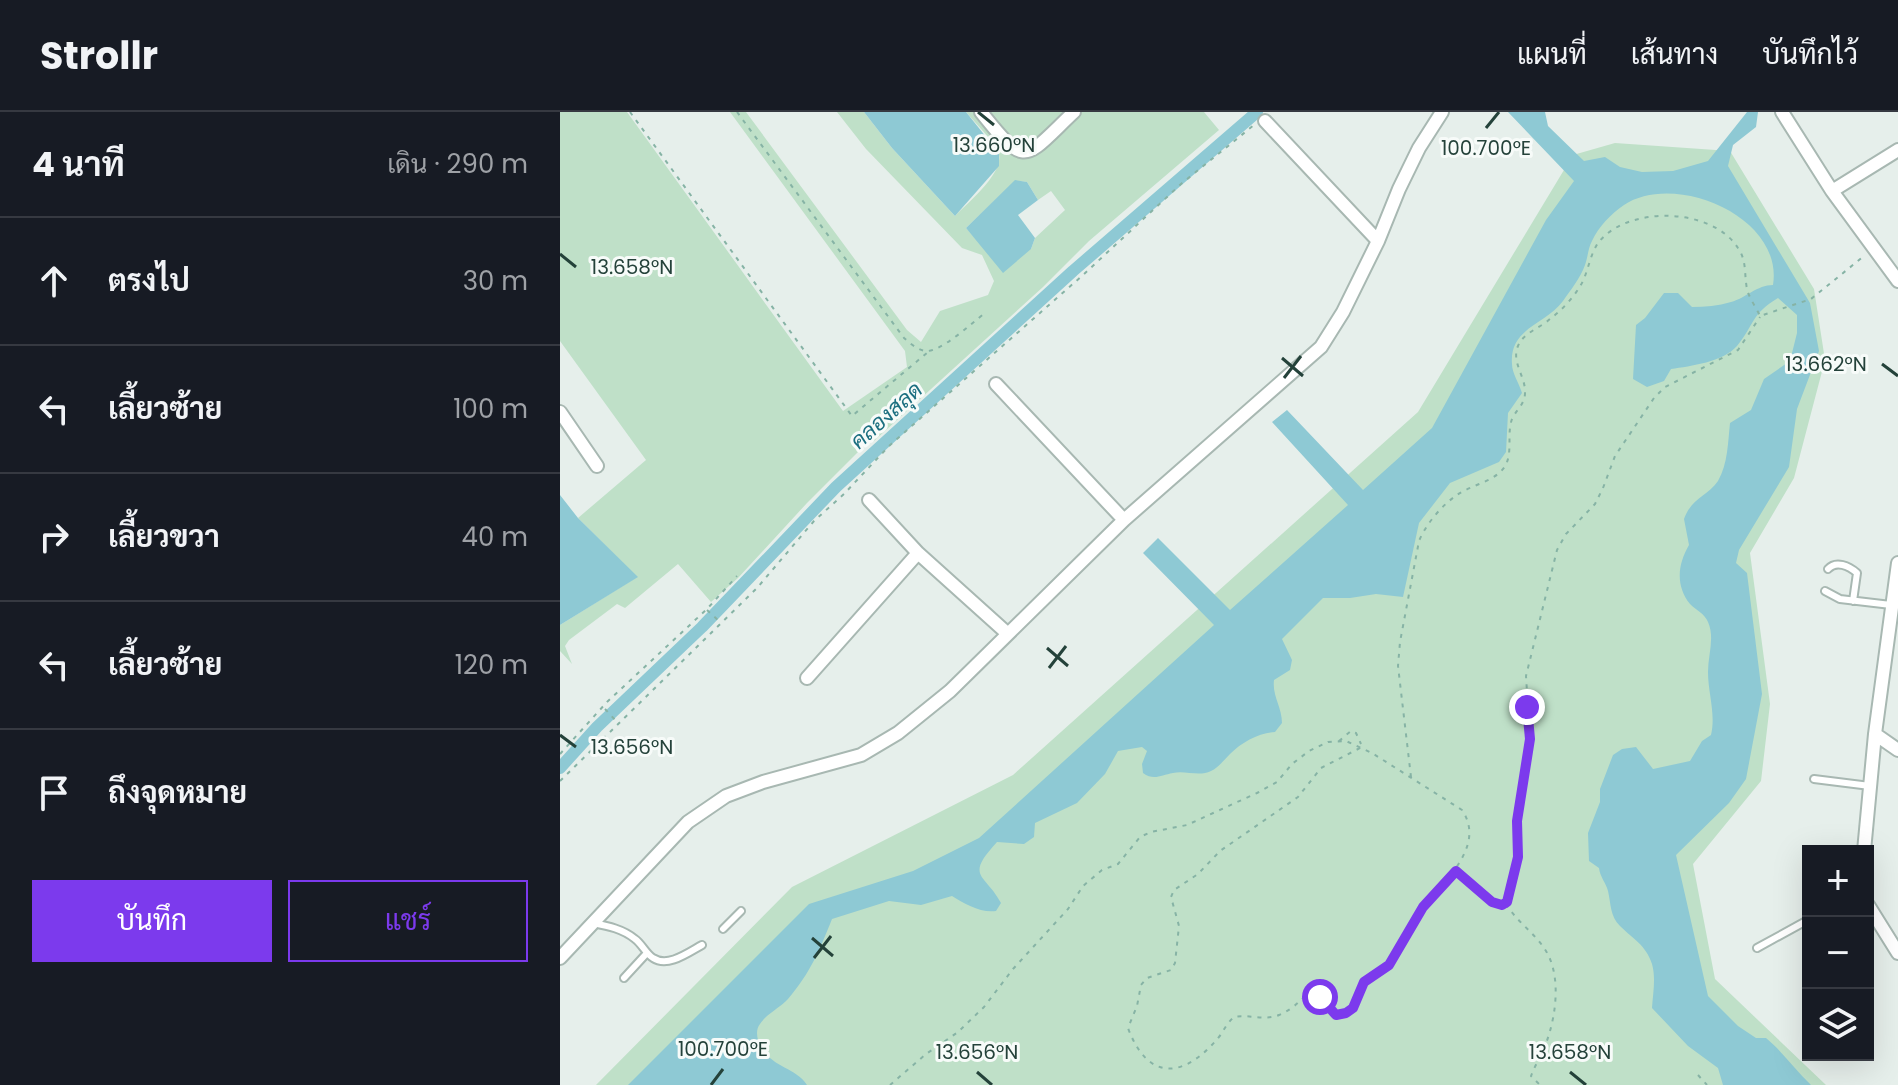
<!DOCTYPE html>
<html lang="th">
<meta charset="utf-8">
<style>
body{margin:0;font-family:Poppins,Sarabun,sans-serif;background:#242831;color:#f1f3f6}
.controls{position:absolute;right:24px;bottom:24px;display:grid;overflow:hidden;border-radius:0px;box-shadow:0 8px 32px #0002}
.controls button{width:72px;height:72px;display:grid;place-items:center;padding:0;border:0;border-bottom:2px solid #363941;background:#171b24;color:#f1f3f6;font:40px sans-serif}
.stop{position:absolute;width:24px;height:24px;margin:-18px;border:6px solid #7c3aed;border-radius:50%;background:#fff}
.stop.end{background:#7c3aed;border-color:#fff;box-shadow:0 2px 8px #0008}
.list{margin:0;padding:0;list-style:none}
h2{display:flex;justify-content:space-between;align-items:center;height:104px;margin:0;padding:0 32px;font-size:34px}
h2 small{font-size:26px;font-weight:400;color:#9ea1a6}
.list li{display:grid;grid-template-columns:52px 1fr auto;gap:24px;align-items:center;box-sizing:border-box;height:128px;padding:0 32px;border-top:2px solid #363941}
.list b{display:block;font-size:30px;white-space:nowrap}
.list em{font-size:26px;font-style:normal;color:#9ea1a6}
.actions{display:flex;gap:16px;padding:24px 32px}
.actions a{flex:1;padding:18px 0;border:2px solid #7c3aed;border-radius:0px;text-align:center;font-size:28px;color:#7c3aed}
.actions .main{background:#7c3aed;color:#fff}
.icon{flex:none;width:44px;height:44px;fill:none;stroke:currentColor;stroke-width:2;stroke-linecap:round;stroke-linejoin:round}
.map{position:relative;flex:none;width:1338px;height:973px;overflow:hidden}
header{display:flex;align-items:center;gap:48px;box-sizing:border-box;height:112px;padding:0 40px;background:#171b24;border-bottom:2px solid #363941}
header strong{font-size:38px}
nav{display:flex;gap:44px;margin-inline-start:auto;font-size:28px}
main{display:flex}
aside{flex:1;background:#171b24}
.map>svg:first-child{display:block}
</style>
<header>
<strong>Strollr</strong>
<nav><a>แผนที่</a><a>เส้นทาง</a><a>บันทึกไว้</a></nav>
</header>
<main>
<aside>
<h2>4 นาที<small>เดิน · 290 m</small></h2>
<ul class="list">
<li><svg class="icon" aria-label="ahead" viewBox="0 0 24 24"><path d="M12 20V5M6 11l6-6 6 6"/></svg><div><b>ตรงไป</b></div><em>30 m</em></li>
<li><svg class="icon" aria-label="left" viewBox="0 0 24 24"><path d="M17 20v-9H6M10 6l-5 5 5 5"/></svg><div><b>เลี้ยวซ้าย</b></div><em>100 m</em></li>
<li><svg class="icon" aria-label="right" viewBox="0 0 24 24"><path d="M7 20v-9h11M14 6l5 5-5 5"/></svg><div><b>เลี้ยวขวา</b></div><em>40 m</em></li>
<li><svg class="icon" aria-label="left" viewBox="0 0 24 24"><path d="M17 20v-9H6M10 6l-5 5 5 5"/></svg><div><b>เลี้ยวซ้าย</b></div><em>120 m</em></li>
<li><svg class="icon" aria-label="arrive" viewBox="0 0 24 24"><path d="M6 21V4h12l-3 4 3 4H6"/></svg><div><b>ถึงจุดหมาย</b></div></li>
</ul>
<div class="actions"><a class="main">บันทึก</a><a>แชร์</a></div>
</aside>
<div class="map">
<svg width="1338" height="973" viewBox="0 0 1338 973">
<rect width="100%" height="100%" fill="#e6efeb"/>
<path fill="#bfe0c8" fill-rule="evenodd" d="M0,0H67L283,299L347,255L345,239L170,0H186L347,218L361,230L380,199L428,183L434,169L422,143L402,136L306,37L277,0H304L332,36L395,104C408,90 447,59 438,39C431,26 416,12 406,0H644L659,18L529,129L483,175L314,329L306,332L247,391L178,466L151,490L118,452L65,496L57,492L9,528L5,534L12,552L0,539V513L77,465L18,406L86,348L0,229ZM455,69L467,70L478,88L491,79L505,98L475,126L471,137L414,125L406,116Z
M1055,31L1170,39L1254,177L1265,248L1234,366L1190,441L1210,592L1201,669L1133,752L1155,867L1266,973H36L232,775L453,663L858,300L1013,43Z"/>
<path fill="#8ec9d4" d="M304,0H406L439,41V54L395,104L332,36Z
M948,0H985L988,14L1024,49L1045,45L1060,55L1082,60L1113,59L1148,49L1187,0H1198L1196,15L1173,33L1168,54L1250,191L1259,239L1237,297L1229,355L1179,438L1176,451L1187,461L1202,582L1186,667L1169,691L1116,743L1148,884L1178,914L1196,926H1206C1223,940 1235,958 1251,973H1163L1158,956L1128,934L1092,896C1093,881 1096,866 1092,852C1086,833 1073,827 1060,814C1050,804 1051,792 1048,779C1046,771 1040,765 1039,756L1029,749L1028,721L1040,690V677L1053,643L1062,637L1076,635L1093,657L1130,649L1142,629L1151,623C1156,602 1148,581 1148,560C1148,543 1155,526 1148,510C1145,502 1136,498 1130,492C1115,473 1118,452 1129,433L1124,407C1132,385 1147,385 1158,369C1168,352 1168,329 1170,311L1191,298L1204,267L1230,249L1237,221V203L1218,186C1191,202 1195,212 1177,234C1163,250 1131,254 1111,257L1104,269L1087,275L1073,267L1076,213L1085,206L1104,181H1118L1132,195C1145,195 1158,194 1171,190C1186,186 1197,173 1213,173C1224,105 1115,59 1064,93C1051,102 1039,114 1032,129C1028,136 1028,145 1025,153C1021,165 1010,179 1003,189C985,213 949,216 952,252C952,261 959,271 962,281L948,301L946,340L939,350L890,371L859,411L843,485L816,482L790,486H763L722,527L732,548L730,558L714,568C712,584 722,595 722,611L715,620C699,621 682,630 670,642C665,647 658,656 651,659C639,665 625,658 613,661C601,663 594,669 583,661L582,652L587,639L582,635L558,639L545,662L517,691L475,711L474,725L464,732L437,730C404,766 425,761 441,791L436,799C420,801 405,792 392,784L361,793L329,789L272,807C259,839 251,860 228,887C220,896 206,902 200,912C195,918 197,928 201,935C214,957 235,955 247,973H68L249,792L353,759L419,726L654,513L583,441L598,426L670,498L788,393L712,310L727,298L803,378L872,316L986,108L1014,69Z
M455,68L467,70L478,88L458,103L475,126L471,137L443,161L406,116Z
M0,383L18,406L78,465L0,513Z"/>
<g fill="none" stroke-linecap="round" stroke-linejoin="round">
<path stroke="#8ec9d4" stroke-width="12" d="M0,656L37,615L142,515L276,375L513,159L697,0"/>
<defs>
<path id="service" d="M1268,457C1276,448 1289,454 1297,461L1293,489
M1265,479L1280,487L1331,493
M1254,667L1310,674
M33,811C48,814 63,817 75,827C82,832 86,842 93,846C108,856 129,840 142,833
M163,817L181,799
M1197,836L1248,808
M64,866L87,841"/>
<path id="minor" d="M421,0C467,58 464,47 514,0
M1222,0L1272,79L1338,169
M705,9L818,129
M1272,79L1338,38
M436,272L564,408
M0,300L37,354
M309,388L358,441
M247,566L358,441L448,522
M1315,622L1338,638
M1304,739L1315,622L1338,451
M1308,793L1338,841
M0,846L128,710L166,684L203,670L301,643L338,621L390,579L564,408L761,235L783,200L818,129L839,77L859,36L882,0"/>
</defs>
<use href="#service" stroke="#a8b8b2" stroke-width="10"/>
<use href="#minor" stroke="#a8b8b2" stroke-width="16"/>
<path stroke="#86b3a5" stroke-width="2" stroke-dasharray="4 6" stroke-linecap="butt" d="M70,0L292,304L368,240
M177,0L344,226C350,231 357,238 366,239C381,240 412,211 425,201
M147,498L160,510
M45,597L57,610
M779,629L791,619L796,621L801,632
M0,642L47,590L147,497L177,464
M851,665L838,554L840,530L859,429C866,412 882,393 897,383C912,372 940,369 947,350C952,336 947,321 952,307C956,298 965,292 965,281C966,265 951,250 958,234C963,221 980,216 990,207C1001,199 1012,187 1019,176C1028,163 1029,144 1038,131C1067,93 1152,95 1178,136C1187,149 1184,162 1187,177C1189,186 1196,195 1200,204L1251,187L1304,144
M0,669L197,476L254,409L284,382L329,334L523,163L621,72L694,13
M896,759L932,790L942,793L947,790L958,745L957,709L970,627L966,564L997,438L1006,422L1035,392L1043,376L1055,344L1094,286L1105,275L1178,238L1200,205
M946,792C957,810 975,821 986,839C1003,867 995,913 982,941C978,949 974,956 971,964L980,973
M1138,963L1147,973
M330,973L366,942L398,920L424,895L453,857L508,797L523,774L542,758L558,752L580,725L591,720L627,713L697,681L717,670L732,652L749,639L768,630L786,629L812,641L902,698C927,735 882,770 862,798C850,814 843,835 830,851C824,860 813,862 805,869C790,882 804,898 776,903C741,865 752,889 719,903C705,909 689,902 674,905C667,911 664,918 659,925C624,967 588,970 568,916L577,894L581,873L587,866L611,858L615,851L619,814L611,785L614,778L638,762L660,739L738,685L761,656L802,635"/>
<use href="#service" stroke="#fff" stroke-width="6"/>
<use href="#minor" stroke="#fff" stroke-width="12"/>
</g>
<g fill="none" stroke-linecap="round" stroke-linejoin="round">
<path stroke="#7c3aed" stroke-width="10" d="M760,885L776,903L786,901L793,896L804,870L829,853L863,795L896,759L932,790L942,793L947,790L958,745L957,709L970,627L967,595"/>
</g>
<path fill="none" stroke="#24423a" stroke-width="3" d="M418,0L434,13M926,16L939,0M0,142L16,155M722,246L743,264M1322,252L1338,264M724,266L741,244M487,536L508,554M489,556L506,534M0,623L16,635M252,826L273,844M254,846L271,824M417,960L432,973M1010,960L1026,973M151,973L163,957"/>
<g text-anchor="middle" stroke-width="6" stroke-linejoin="round" paint-order="stroke">
<g font-size="22" font-style="italic" fill="#1c6f80" stroke="#f7fbf9">
<text transform="translate(326 303) rotate(-42)" y="8">คลองสลุด</text>
</g>
</g>
<g font-size="20" text-anchor="middle" fill="#24423a" stroke="#f7fbf9" stroke-width="6" stroke-linejoin="round" paint-order="stroke">
<text x="434" y="40">13.660°N</text>
<text x="926" y="43">100.700°E</text>
<text x="72" y="162">13.658°N</text>
<text x="1266" y="259">13.662°N</text>
<text x="72" y="642">13.656°N</text>
<text x="163" y="944">100.700°E</text>
<text x="417" y="947">13.656°N</text>
<text x="1010" y="947">13.658°N</text>
</g>
</svg>
<div class="controls">
<button>+</button>
<button>−</button>
<button><svg class="icon" aria-label="layers" viewBox="0 0 24 24"><path d="M12 4l9 5-9 5-9-5zM3 14l9 5 9-5"/></svg></button>
</div>
<div class="stop" style="left:760px;top:885px"></div>
<div class="stop end" style="left:967px;top:595px"></div>
</div>
</main>
